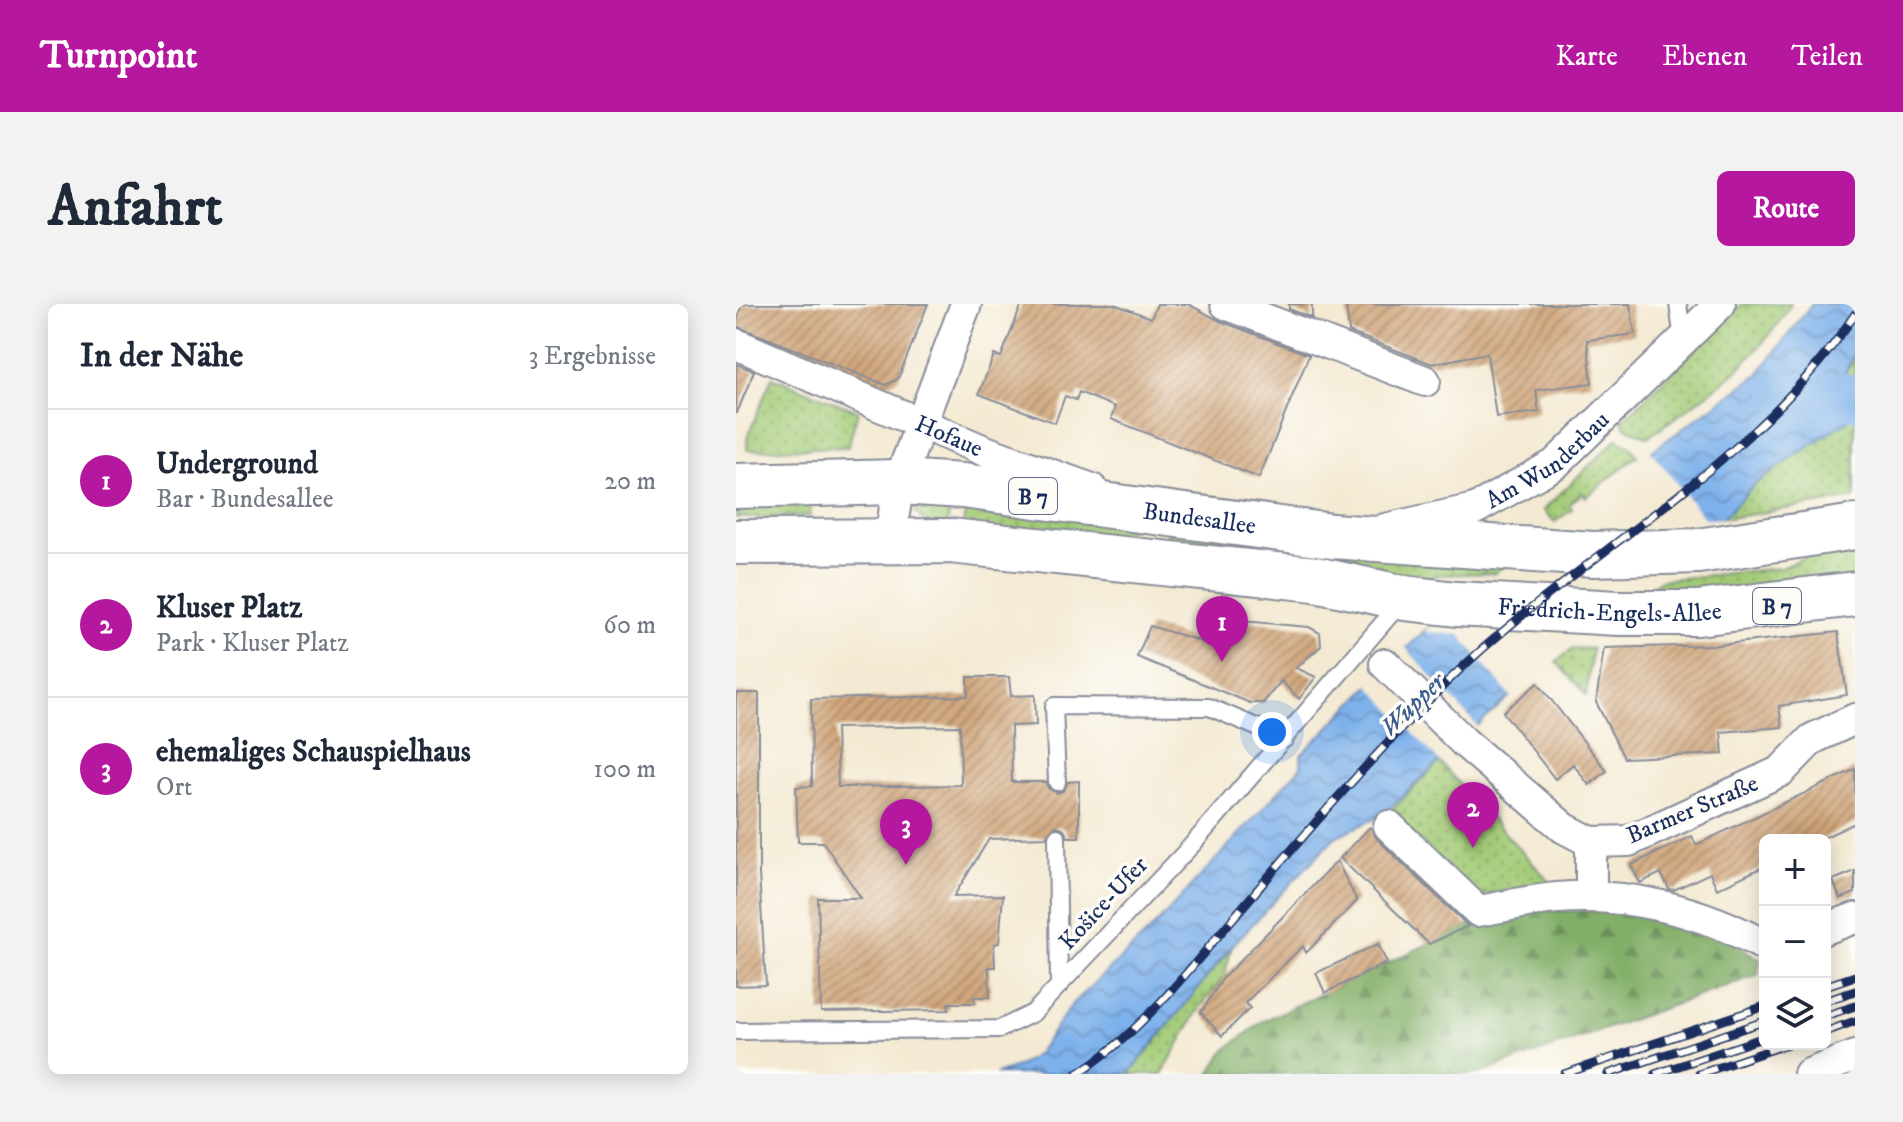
<!DOCTYPE html>
<html lang="de">
<meta charset="utf-8">
<style>
body{margin:0;font-family:"IM FELL DW Pica",serif;background:#f2f2f3;color:#1f2937}
.controls{position:absolute;right:24px;bottom:24px;display:grid;overflow:hidden;border-radius:12px;box-shadow:0 4px 20px #0003}
.controls button{width:72px;height:72px;display:grid;place-items:center;padding:0;border:0;border-bottom:2px solid #e0e1e3;background:#fff;color:#1f2937;font:40px sans-serif}
.you{position:absolute;left:536px;top:428px;width:28px;height:28px;margin:-20px;border:6px solid #fff;border-radius:50%;background:#1a73e8;box-shadow:0 0 0 12px #1a73e833}
.badge{display:grid;place-items:center;width:52px;height:52px;border-radius:50%;background:#b5179e;color:#fff;font-size:26px;font-weight:700}
.pin{position:absolute;translate:-50% -66px;filter:drop-shadow(0 2px 4px #0008)}
.pin::after{content:'';position:absolute;top:42px;width:28px;height:24px;background:inherit;clip-path:polygon(0 0,100% 0,50% 100%)}
.list{margin:0;padding:0;list-style:none}
h2{display:flex;justify-content:space-between;align-items:center;height:104px;margin:0;padding:0 32px;font-size:34px}
h2 small{font-size:26px;font-weight:400;color:#747a83}
.list li{display:grid;grid-template-columns:52px 1fr auto;gap:24px;align-items:center;box-sizing:border-box;height:144px;padding:0 32px;border-top:2px solid #e0e1e3}
.list b{display:block;font-size:30px;white-space:nowrap}
.list p{margin:0;font-size:26px;white-space:nowrap;color:#747a83}
.list em{font-size:26px;font-style:normal;color:#747a83}
.icon{flex:none;width:44px;height:44px;fill:none;stroke:currentColor;stroke-width:2;stroke-linecap:round;stroke-linejoin:round}
.map{position:relative;flex:none;width:1119px;height:770px;overflow:hidden;border-radius:12px}
header{display:flex;align-items:center;gap:48px;box-sizing:border-box;height:112px;padding:0 40px;background:#b5179e;color:#fff}
header strong{font-size:38px}
nav{display:flex;gap:44px;margin-inline-start:auto;font-size:28px}
.intro{display:flex;align-items:center;justify-content:space-between;box-sizing:border-box;height:192px;padding:0 48px}
h1{margin:0;font-size:56px}
.button{padding:20px 36px;border-radius:12px;background:#b5179e;color:#fff;font-size:28px;font-weight:700}
main{display:flex;gap:48px;padding:0 48px}
aside{flex:1;background:#fff;border-radius:12px;box-shadow:0 4px 20px #0003}
.map>svg:first-child{display:block}
</style>
<header>
<strong>Turnpoint</strong>
<nav><a>Karte</a><a>Ebenen</a><a>Teilen</a></nav>
</header>
<div class="intro"><h1>Anfahrt</h1><a class="button">Route</a></div>
<main>
<aside>
<h2>In der Nähe<small>3 Ergebnisse</small></h2>
<ul class="list">
<li><span class="badge">1</span><div><b>Underground</b><p>Bar · Bundesallee</p></div><em>20 m</em></li>
<li><span class="badge">2</span><div><b>Kluser Platz</b><p>Park · Kluser Platz</p></div><em>60 m</em></li>
<li><span class="badge">3</span><div><b>ehemaliges Schauspielhaus</b><p>Ort</p></div><em>100 m</em></li>
</ul>
</aside>
<div class="map">
<svg width="1119" height="770" viewBox="0 0 1119 770">
<defs>
<pattern id="green-dots" width="8" height="8" patternUnits="userSpaceOnUse" patternTransform="scale(2)"><rect width="8" height="8" fill="#a3cb76"/><path d="M2 2h.1M6 6h.1" fill="none" stroke="#84a564" stroke-width="1.8" stroke-linecap="round"/></pattern>
<pattern id="forest-firs" width="22" height="20" patternUnits="userSpaceOnUse" patternTransform="scale(2)"><rect width="22" height="20" fill="#82af67"/><path d="M5 1l3.5 6h-7zM16 11l3.5 6h-7z" fill="#6a8f58"/></pattern>
<pattern id="water-waves" width="16" height="10" patternUnits="userSpaceOnUse" patternTransform="scale(2)"><rect width="16" height="10" fill="#7db1eb"/><path d="M0 5q4-4 8 0t8 0" fill="none" stroke="#6690c2"/></pattern>
<pattern id="building-hatch" width="6" height="6" patternUnits="userSpaceOnUse" patternTransform="scale(2)"><rect width="6" height="6" fill="#d0a57a"/><path d="M-1 1l2-2M0 6l6-6M5 7l2-2" fill="none" stroke="#a88767"/></pattern>
</defs>
<rect width="100%" height="100%" fill="#fdfcf7"/>
<filter id="ink" filterUnits="userSpaceOnUse"><feTurbulence type="fractalNoise" baseFrequency=".0125" numOctaves="2"/><feDisplacementMap in="SourceGraphic" scale="16" xChannelSelector="R" yChannelSelector="G"/><feConvolveMatrix kernelMatrix="1 2 1 2 8 2 1 2 1" color-interpolation-filters="sRGB"/></filter>
<filter id="wash" filterUnits="userSpaceOnUse"><feTurbulence type="fractalNoise" baseFrequency=".006" numOctaves="4" result="noise"/><feDisplacementMap in="SourceGraphic" scale="32" xChannelSelector="R" yChannelSelector="G"/><feGaussianBlur stdDeviation="1.8" result="paint"/><feColorMatrix in="noise" values="0 0 0 0 0 0 0 0 0 0 0 0 0 0 0 0 0 1.4 0 .05"/><feComposite in="paint" operator="in"/></filter>
<g filter="url(#wash)">
<rect width="100%" height="100%" fill="#f4ead3"/>
<path fill="url(#green-dots)" stroke="#5f7d6a" stroke-width="2" d="M1006,0H1055C1013,67 974,88 912,133L890,123L886,117Z
M1119,50V194L986,215L1020,179L1112,116L1109,68Z
M36,73L122,107L112,143L11,146V134Z
M881,135L894,142L901,152L850,193L847,189L833,200L836,205L819,218L807,206Z
M216,192L211,223L189,218L179,207V200Z
M74,194V212L0,214V196Z
M231,195L395,221L388,242L226,225Z
M436,224L570,240L568,260L423,241Z
M1119,239V278L897,298L925,276L1045,264L1087,245Z
M595,243L774,258L761,269L702,271L679,281L593,263Z
M838,344L856,345L850,391L820,358Z
M703,458L815,579L743,592L654,508Z
M496,642L488,674L464,703L426,770H393Z"/>
<path fill="url(#forest-firs)" stroke="#4e6f62" stroke-width="2" d="M748,607H886L971,623L1024,655L1022,671L742,770H474L488,747L527,717L735,620Z"/>
<path fill="url(#water-waves)" stroke="#4c70a4" stroke-width="2" d="M1076,0H1119V50L1109,68L1112,116L1020,179L986,215L864,300L774,392L645,512L599,533L496,642L393,770H260L281,763L301,750L337,699L414,627L565,463V451L688,327L924,141L1021,71Z"/>
<path fill="#f4ead3" d="M914,146L969,215L992,214L866,303L776,394L724,331L688,327Z
M668,342L743,424L705,459L631,379Z"/>
<g fill="none" stroke-linecap="round" stroke-linejoin="round">
<path stroke="#7db1eb" stroke-width="46" d="M1049,90L1119,93"/>
</g>
<g id="blocks">
<path fill="url(#building-hatch)" fill-rule="evenodd" d="M5,0H192L162,75L150,81L0,22Z
M286,0H378L415,14L421,0H452L484,17L573,51L523,174L375,115L379,103L343,88L340,96L329,92L319,119L243,90L258,51L265,53Z
M553,0H576V14L553,5Z
M610,0H894L899,30L851,36L856,79L800,86L803,108L760,113L751,49L696,60L613,28Z
M0,60L18,67L1,109H0Z
M507,317L573,323L584,329L585,342L560,364L580,373L563,395L545,377L527,399H514L401,353L414,322L491,345Z
M1102,328L1111,391L1043,402L1046,423L985,428L987,450L888,454L860,398L868,344L981,341Z
M232,373H273L275,392L299,391L300,421L275,422L276,478H310L312,484L321,489L327,487L332,478L343,477V533H332L327,524L320,522L310,533L253,535L218,592L267,591L263,639L258,640L259,663H253L254,693H238L239,699H212L213,706L85,708L82,594H125L87,538H62L60,483L76,482L75,395L232,392ZM224,422L225,481L102,483L100,424Z
M802,379L871,467L853,481L837,460L819,475L767,408Z
M0,389H23V570L30,681L0,682Z
M1119,465V519L1083,536H1029V562L981,585L974,569L938,586L933,585L925,569L904,579L895,561L956,532L960,541Z
M634,523L641,535L732,622L693,640L604,554Z
M601,557L621,597L570,649L567,642L509,699L514,704L486,732L465,709L471,699L487,674Z
M1119,567V589L1104,595L1097,576Z
M642,640L651,659L589,689L580,669Z"/>
</g>
</g>
<g filter="url(#ink)">
<use href="#blocks" fill-opacity="0" stroke="#888c98" stroke-width="2"/>
<g fill="none" stroke-linecap="round" stroke-linejoin="round">
<defs>
<path id="service" d="M942,0L947,36
M321,478L318,402L473,403L549,435
M321,533L323,682
M0,727L264,725L297,709L456,541L666,297"/>
<g id="minor">
<path d="M490,0L689,77"/>
<path id="s1" d="M0,40L249,147L356,185"/>
<path id="s2" d="M649,225L739,205L819,160L984,0"/>
<path d="M154,235L163,178L230,0"/>
<path d="M649,360L728,438L828,524L855,538L893,537L1045,467L1076,435L1119,415"/>
<path d="M653,522L742,607C768,603 795,596 821,594C892,588 968,607 1029,642"/>
<path d="M855,538V593"/>
<path d="M1089,625L1119,614"/>
<path d="M1073,770L1119,752"/>
</g>
<g id="primary">
<path id="s3" d="M0,182L163,178L227,182L596,232L857,250L962,247L1119,223"/>
<path id="s4" d="M0,238L214,237L579,275L669,294L721,300L882,309H962L1119,290"/>
</g>
</defs>
<use href="#service" stroke="#888c98" stroke-width="20"/>
<use href="#minor" stroke="#888c98" stroke-width="34"/>
<use href="#primary" stroke="#888c98" stroke-width="48"/>
<use href="#service" stroke="#fff" stroke-width="16"/>
<use href="#minor" stroke="#fff" stroke-width="30"/>
<use href="#primary" stroke="#fff" stroke-width="44"/>
<defs>
<path id="rail" d="M1089,682L1119,672
M1089,697L1119,687
M1089,712L1119,702
M1089,728L1119,717
M341,770C404,730 451,668 499,612C567,532 636,452 711,378C841,250 1016,166 1119,10
M828,770L1029,702
M872,770L1029,717
M919,770L1029,733
M963,770L1052,740"/>
</defs>
<use href="#rail" stroke="#1b2f5e" stroke-width="9"/>
<use href="#rail" stroke="#fdfcf7" stroke-width="6" stroke-dasharray="18" stroke-linecap="butt"/>
</g>
</g>
<g text-anchor="middle" stroke-width="7" stroke-linejoin="round" paint-order="stroke">
<g fill="#fdfcf7" stroke="#5f6c8c" stroke-width="2">
<rect x="273" y="174" width="48" height="36" rx="6"/>
<rect x="1017" y="284" width="48" height="36" rx="6"/>
</g>
<g font-size="22" font-weight="bold" fill="#1b2f5e">
<text x="297" y="200">B 7</text>
<text x="1041" y="310">B 7</text>
</g>
<g font-size="24" fill="#1b2f5e" stroke="#fdfcf7">
<text dy="8" stroke="none"><textPath href="#s1" startOffset="232">Hofaue</textPath></text>
<text dy="8" stroke="none"><textPath href="#s2" startOffset="180">Am Wunderbau</textPath></text>
<text dy="8" stroke="none"><textPath href="#s3" startOffset="466">Bundesallee</textPath></text>
<text dy="8" stroke="none"><textPath href="#s4" startOffset="878">Friedrich-Engels-Allee</textPath></text>
<text transform="translate(956 505) rotate(-23)" y="8">Barmer Straße</text>
<text transform="translate(367 599) rotate(-47)" y="8">Košice-Ufer</text>
</g>
<g font-size="26" font-style="italic" fill="#3d5c8f" stroke="#fdfcf7">
<text transform="translate(676 400) rotate(-44)" y="9">Wupper</text>
</g>
</g>
</svg>
<div class="controls">
<button>+</button>
<button>−</button>
<button><svg class="icon" aria-label="layers" viewBox="0 0 24 24"><path d="M12 4l9 5-9 5-9-5zM3 14l9 5 9-5"/></svg></button>
</div>
<div class="you"></div>
<div class="pin badge" style="left:486px;top:358px">1</div>
<div class="pin badge" style="left:737px;top:544px">2</div>
<div class="pin badge" style="left:170px;top:561px">3</div>
</div>
</main>
